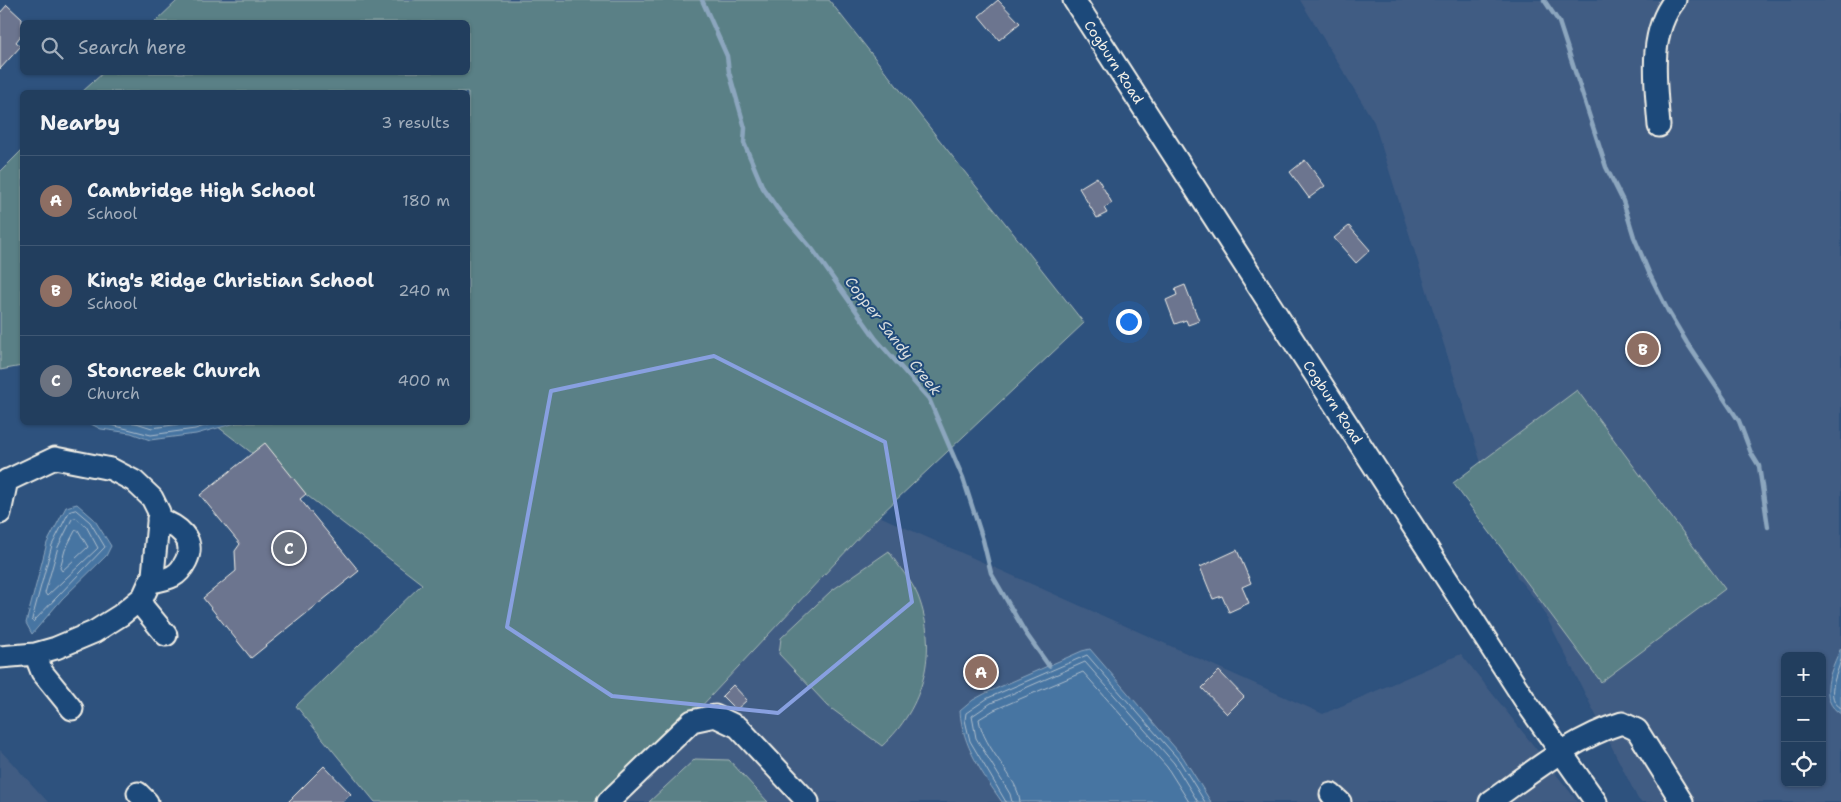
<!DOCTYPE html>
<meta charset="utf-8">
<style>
body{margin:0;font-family:"Shantell Sans",sans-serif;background:#2a4564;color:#f1f3f6}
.controls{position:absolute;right:15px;bottom:15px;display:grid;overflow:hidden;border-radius:8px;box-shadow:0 1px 4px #0004}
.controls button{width:45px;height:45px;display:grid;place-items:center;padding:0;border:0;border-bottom:1px solid #3f5773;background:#223e5e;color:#f1f3f6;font:25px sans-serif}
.you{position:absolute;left:1128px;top:321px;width:18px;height:18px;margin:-12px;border:4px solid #fff;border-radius:50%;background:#1a73e8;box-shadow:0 0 0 8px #1a73e833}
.badge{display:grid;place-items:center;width:32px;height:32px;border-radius:50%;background:#e69b98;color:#fff;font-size:16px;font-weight:700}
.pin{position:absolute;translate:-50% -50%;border:2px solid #fff;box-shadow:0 1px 5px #0006}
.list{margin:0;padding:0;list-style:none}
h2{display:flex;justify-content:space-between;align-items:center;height:65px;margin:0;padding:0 20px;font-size:21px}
h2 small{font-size:16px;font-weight:400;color:#a2aebc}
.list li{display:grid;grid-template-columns:32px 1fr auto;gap:15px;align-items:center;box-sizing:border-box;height:90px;padding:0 20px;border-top:1px solid #3f5773}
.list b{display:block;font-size:19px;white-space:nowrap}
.list p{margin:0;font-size:16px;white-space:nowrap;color:#a2aebc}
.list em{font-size:16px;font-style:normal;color:#a2aebc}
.icon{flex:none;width:28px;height:28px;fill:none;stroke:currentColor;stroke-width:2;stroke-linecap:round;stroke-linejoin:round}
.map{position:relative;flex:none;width:1841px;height:802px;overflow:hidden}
.search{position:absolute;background:#223e5e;box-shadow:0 1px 4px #0004;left:20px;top:20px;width:450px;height:55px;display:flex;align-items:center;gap:12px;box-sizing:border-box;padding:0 18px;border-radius:8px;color:#a2aebc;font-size:19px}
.panel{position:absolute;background:#223e5e;box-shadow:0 1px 4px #0004;left:20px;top:90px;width:450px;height:335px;border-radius:8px}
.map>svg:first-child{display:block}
</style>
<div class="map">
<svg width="1841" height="802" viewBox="0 0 1841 802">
<rect width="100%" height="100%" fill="#2e527e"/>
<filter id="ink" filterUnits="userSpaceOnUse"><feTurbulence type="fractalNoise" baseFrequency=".02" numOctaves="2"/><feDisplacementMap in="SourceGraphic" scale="10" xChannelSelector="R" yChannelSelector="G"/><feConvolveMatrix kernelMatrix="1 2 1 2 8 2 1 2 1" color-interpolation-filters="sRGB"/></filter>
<g filter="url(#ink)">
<path fill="#415c83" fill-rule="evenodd" d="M1300,0H1841V802H1641L1638,799L1541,606L1517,577L1374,122ZM1785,656H1822V783H1785Z
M879,516L1323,714L1461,654L1578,802H612Z
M0,750L48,802H0Z"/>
<path fill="#5a8086" stroke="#a7b8b7" d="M178,0H829L1084,323L879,516L612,802H375L296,706L422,584L213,423L468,422V92H82L103,73L468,72V22H155Z
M22,150V366L0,370V172Z
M1577,390L1725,589L1601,682L1453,483Z
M889,551C898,567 911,579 918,596C939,650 924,708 882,746L828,706L779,654L781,638L831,591Z
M695,759L729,760L768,802H649Z"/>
<path fill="#4774a2" stroke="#8ca6be" d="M89,423H236L196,434L150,440L131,433L101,429Z
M77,504L94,519L111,546L106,556L62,599L32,634L26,623L47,543L66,507Z
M1841,648V714C1817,700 1831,669 1841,648Z
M1090,649L1183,757L1211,802H1002C983,775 962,745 960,711L973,700L986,693L1082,651Z"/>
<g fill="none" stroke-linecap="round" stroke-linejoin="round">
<path stroke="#afbfcc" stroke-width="1" d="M100,422L151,435L195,429L217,422
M133,422L152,428L194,422
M76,510L90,522L105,547L33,622L32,619L52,545L69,512Z
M76,518L86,526L98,548L47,596L45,593L58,547L72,519Z
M78,530L88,547L62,571L60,568L65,550L75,531Z
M1841,660C1837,675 1824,698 1841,708
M1006,802L970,741L965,720L966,713L988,698L1087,655L1179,760L1205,802
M1012,802L1010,794L976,738L972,716L991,703L1085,662L1174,763L1198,802
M1020,802C1019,778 983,749 979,719L994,710L1083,672L1167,767L1189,802"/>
<path stroke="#8ca6be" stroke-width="4.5" d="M702,0L727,56L729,72L745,128L744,143L763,188L777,208L813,250L876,339L929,399L963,478L983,540L991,573L1025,632L1049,666
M1544,0L1559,22L1606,167L1623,201L1634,237L1650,275L1668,311L1687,343L1739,421L1751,453L1759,466L1768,527"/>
</g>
<path fill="#6c748f" stroke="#f4f1e8" d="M998,0L1020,23L999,40L979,16Z
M7,5L22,19V34L16,42L21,46L0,69V13Z
M1305,160L1325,186L1309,198L1290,172Z
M1097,177L1112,203L1104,208L1107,213L1097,218L1079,188Z
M1349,226L1370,250L1356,263L1334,238Z
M1185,285L1199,321L1188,325L1186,320L1175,324L1166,300L1177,295L1175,289Z
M265,443L306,494L300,499L359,571L251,658L203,598L236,571L235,551L240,544L200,495Z
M1237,550L1251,583L1242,587L1249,603L1229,612L1222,596L1213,599L1200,567Z
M1219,671L1244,697L1227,714L1202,688Z
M733,685L747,700L736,710L722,696Z
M324,766L351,794L342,802H288Z"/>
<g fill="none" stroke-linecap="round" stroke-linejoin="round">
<defs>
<path id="minor" d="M1074,0L1530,708L1596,802
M1659,126C1656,85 1647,34 1675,0
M0,484L55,458L111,469L134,481L152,498L159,512L153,575L143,597L121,615L94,632L56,648L35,654L0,657
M0,513L7,480
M150,582C157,581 166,580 173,576C179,573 183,567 186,561C197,539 177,525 158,519
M138,601L166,635
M35,654L42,672L72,709
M138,793L147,802
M1331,794L1340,802
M608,802L692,721L715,716L738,727L808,802
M1490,802C1531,773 1573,738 1622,723L1637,730L1682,802"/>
</defs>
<use href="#minor" stroke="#f4f1e8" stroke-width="25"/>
<use href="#minor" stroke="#1f4a7a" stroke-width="21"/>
</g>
</g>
<path fill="none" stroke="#88a0e0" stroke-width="4" stroke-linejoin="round" d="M714,356L885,442L912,602L778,713L612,696L507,627L551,391Z"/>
<g text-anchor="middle" stroke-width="4" stroke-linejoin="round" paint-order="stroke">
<g font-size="14" fill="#f4f1e8" stroke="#1f4a7a">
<text transform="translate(1114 62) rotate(57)" y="5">Cogburn Road</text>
<text transform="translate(1333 402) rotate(57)" y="5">Cogburn Road</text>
</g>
<g font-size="15" font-style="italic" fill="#dadede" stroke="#1f4a7a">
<text transform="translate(893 336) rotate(52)" y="5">Copper Sandy Creek</text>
</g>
</g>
</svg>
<div class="controls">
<button>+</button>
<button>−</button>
<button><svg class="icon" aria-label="locate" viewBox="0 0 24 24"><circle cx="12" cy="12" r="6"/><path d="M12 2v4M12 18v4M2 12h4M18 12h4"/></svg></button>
</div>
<div class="you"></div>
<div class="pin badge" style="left:981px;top:672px;background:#8d6e63">A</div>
<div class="pin badge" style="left:1643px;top:349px;background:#8d6e63">B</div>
<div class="pin badge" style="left:289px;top:548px;background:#6b7280">C</div>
<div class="search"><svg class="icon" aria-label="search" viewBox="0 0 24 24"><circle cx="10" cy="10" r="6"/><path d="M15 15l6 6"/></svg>Search here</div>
<section class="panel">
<h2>Nearby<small>3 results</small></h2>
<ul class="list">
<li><span class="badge" style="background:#8d6e63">A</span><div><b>Cambridge High School</b><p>School</p></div><em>180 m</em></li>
<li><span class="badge" style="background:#8d6e63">B</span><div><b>King's Ridge Christian School</b><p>School</p></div><em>240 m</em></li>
<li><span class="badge" style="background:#6b7280">C</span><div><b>Stoncreek Church</b><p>Church</p></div><em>400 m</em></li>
</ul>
</section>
</div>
